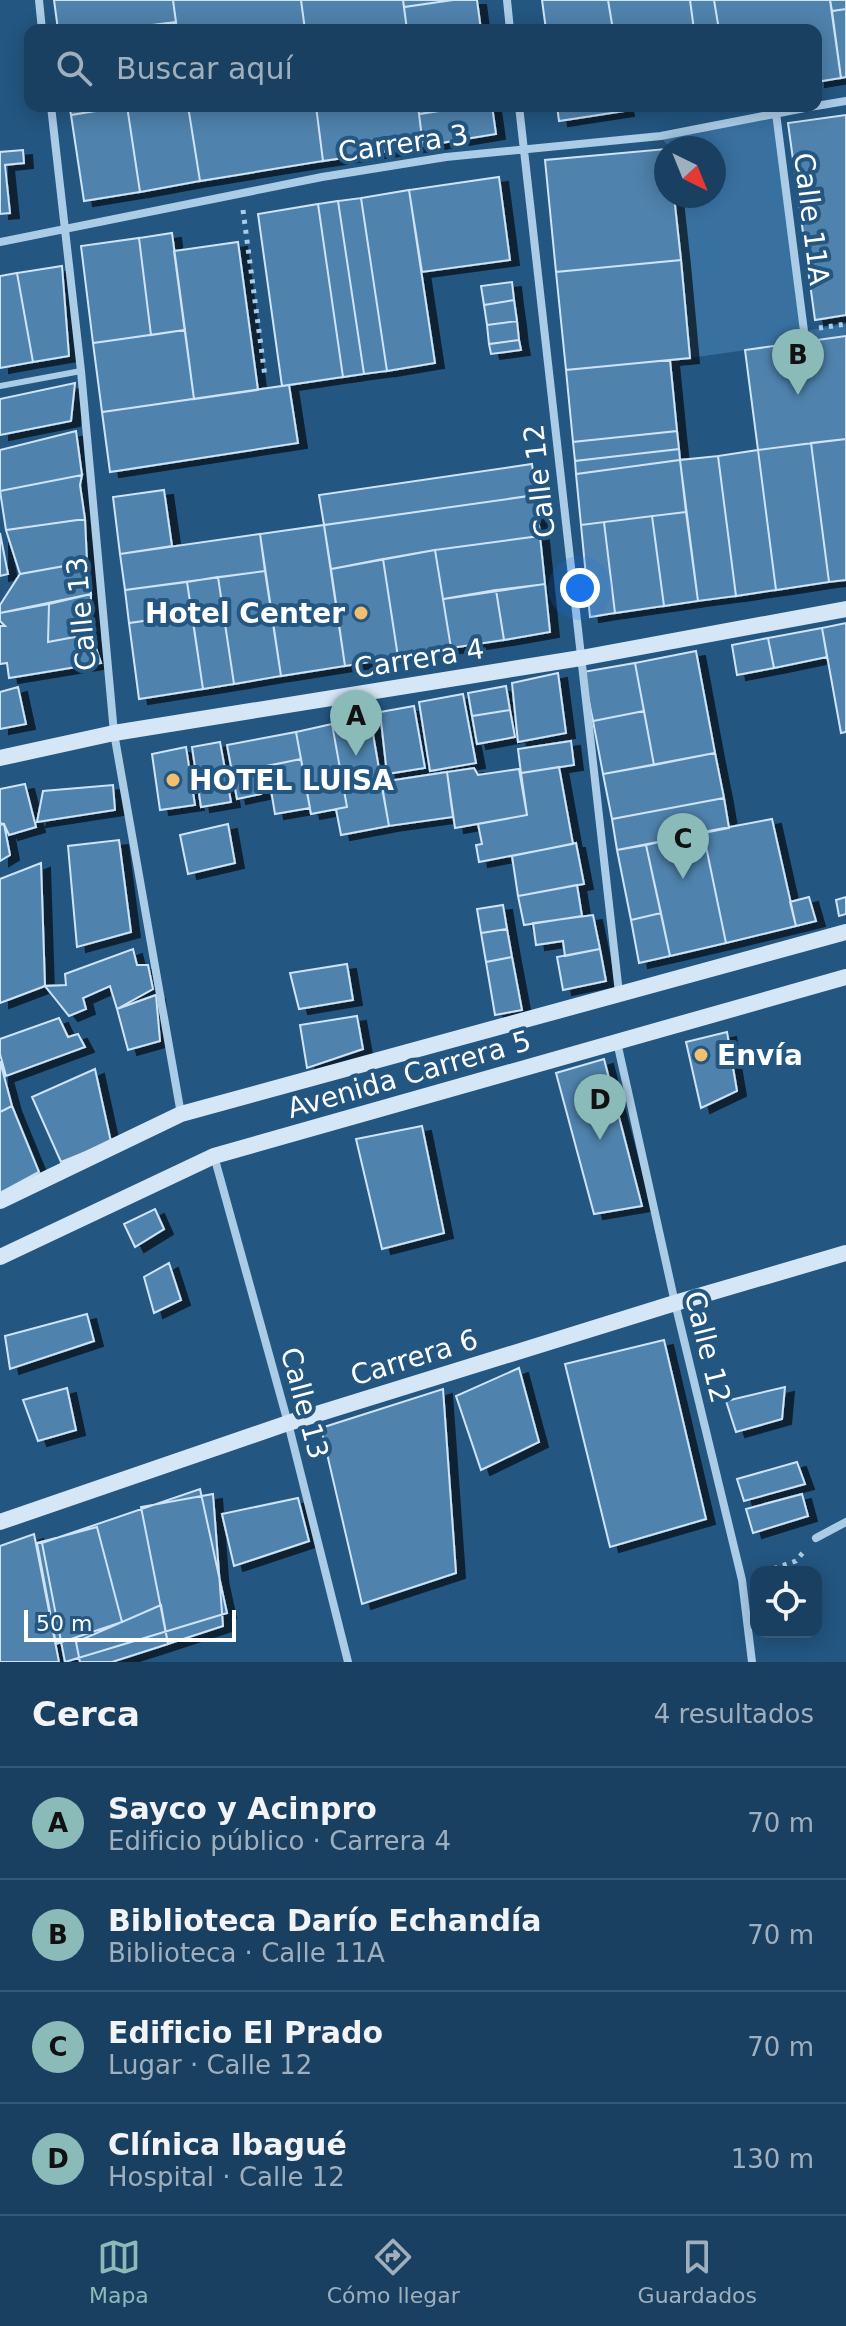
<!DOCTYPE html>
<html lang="es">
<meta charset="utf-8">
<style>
body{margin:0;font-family:"DejaVu Sans",sans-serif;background:#274b6a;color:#f1f3f6}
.controls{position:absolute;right:24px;bottom:24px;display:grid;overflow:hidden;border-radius:16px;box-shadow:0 4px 20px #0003}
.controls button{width:72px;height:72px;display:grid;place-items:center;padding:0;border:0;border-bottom:2px solid #385976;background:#1a4061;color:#f1f3f6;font:40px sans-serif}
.compass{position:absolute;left:654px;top:136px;width:72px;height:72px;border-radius:50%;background:#1a4061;box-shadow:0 4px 20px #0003;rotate:137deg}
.scale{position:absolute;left:24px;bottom:20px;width:212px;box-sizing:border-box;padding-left:8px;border:4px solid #fff;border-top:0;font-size:22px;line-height:28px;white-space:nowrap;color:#fff;-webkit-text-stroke:6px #235681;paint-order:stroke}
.you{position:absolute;left:580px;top:588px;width:28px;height:28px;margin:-20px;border:6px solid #fff;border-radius:50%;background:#1a73e8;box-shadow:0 0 0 12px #1a73e833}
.badge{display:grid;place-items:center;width:52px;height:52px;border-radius:50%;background:#8bbbb9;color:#111;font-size:26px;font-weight:700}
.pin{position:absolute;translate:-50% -66px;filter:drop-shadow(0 2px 4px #0008)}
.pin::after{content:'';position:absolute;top:42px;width:28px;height:24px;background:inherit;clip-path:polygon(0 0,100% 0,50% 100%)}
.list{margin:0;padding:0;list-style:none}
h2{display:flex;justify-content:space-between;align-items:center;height:104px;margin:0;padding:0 32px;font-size:34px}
h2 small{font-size:26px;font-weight:400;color:#9fafbd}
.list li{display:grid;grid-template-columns:52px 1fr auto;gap:24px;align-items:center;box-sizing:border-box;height:112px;padding:0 32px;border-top:2px solid #385976}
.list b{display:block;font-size:30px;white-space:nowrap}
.list p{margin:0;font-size:26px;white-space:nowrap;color:#9fafbd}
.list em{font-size:26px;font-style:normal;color:#9fafbd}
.icon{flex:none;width:44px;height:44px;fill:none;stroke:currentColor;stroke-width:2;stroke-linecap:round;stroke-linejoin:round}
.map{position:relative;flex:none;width:846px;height:1662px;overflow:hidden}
.search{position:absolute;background:#1a4061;box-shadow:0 4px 20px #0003;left:24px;right:24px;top:24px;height:88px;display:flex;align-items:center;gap:20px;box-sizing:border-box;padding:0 28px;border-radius:16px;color:#9fafbd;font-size:30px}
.sheet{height:552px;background:#1a4061}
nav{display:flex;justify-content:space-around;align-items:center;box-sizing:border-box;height:112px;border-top:2px solid #385976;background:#1a4061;font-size:22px;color:#9fafbd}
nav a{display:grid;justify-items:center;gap:4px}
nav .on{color:#8bbbb9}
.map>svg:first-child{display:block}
</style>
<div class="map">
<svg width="846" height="1662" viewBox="0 0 846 1662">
<defs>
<filter id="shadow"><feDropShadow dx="9" dy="5" stdDeviation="0" flood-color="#0009"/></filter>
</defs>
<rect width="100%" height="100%" fill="#235681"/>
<path fill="#38709f" d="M776,113L805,331L846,324V336L690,358L674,196H714V148H669L661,136Z"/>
<path fill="#5082ac" stroke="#cee4f6" stroke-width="2" filter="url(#shadow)" d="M54,0H173L176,22L112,30H58Z
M173,0H301L305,30H177Z
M301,0H403L407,30H305Z
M403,0H453L404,7Z
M453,0H477L481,30H407L404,7Z
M542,0H608L613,30H546Z
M608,0H690L694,30H613Z
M690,0H714L719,30H694Z
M714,0H830L841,78L816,82V30H719Z
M830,0H846V9L832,11Z
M846,9V77L841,78L832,11Z
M176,22L177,30H112Z
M69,106H125L71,115Z
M127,106L140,192L84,201L71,115Z
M127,106H188L200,181L140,192Z
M188,106H316L323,161L200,181Z
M316,106H418L423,146L323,161Z
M418,106H472L419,114Z
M472,106H492L496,134L423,146L419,114Z
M557,106H624L625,111L559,121Z
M846,115V315L815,320L788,123Z
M666,149V196H674L681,260L556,272L545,160Z
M23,150L24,163L5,165L10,213L0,214V152Z
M499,177L510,260L422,272L409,190Z
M409,190L435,363L387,371L361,198Z
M361,198L387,371L364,374L338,201Z
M338,201L364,374L343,377L318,204Z
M318,204L343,377L282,386L258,214Z
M172,233L185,330L151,335L139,238Z
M139,238L151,335L93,343L81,246Z
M238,242L258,390L194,399L174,251Z
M681,260L690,358L566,370L556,272Z
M62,266L69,356L33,362L17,273Z
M17,273L33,362L0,368V276Z
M512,282L514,300L484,305L481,286Z
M514,300L517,321L487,325L484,305Z
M517,321L519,340L489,344L487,325Z
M185,330L194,399L102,412L93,343Z
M846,336V439L758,450L745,350Z
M519,340L521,350L491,354L489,344Z
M670,360L677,431L573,442L566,370Z
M75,383L71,421L0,435V399Z
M289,385L298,443L110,472L102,412Z
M76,431L82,475L0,491V450Z
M677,431L679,449L575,461L573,442Z
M846,439V580L829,582L811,443Z
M811,443L829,582L776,590L758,450Z
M679,449L680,460L576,474L575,461Z
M758,450L776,590L736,596L718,456Z
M718,456L736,596L698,601L680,460Z
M680,460L686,512L581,525L576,474Z
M532,464L536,495L324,525L319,495Z
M82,475L80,485L85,519L6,530L0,491Z
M164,490L172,546L120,554L113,497Z
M536,495L540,536L435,550L331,569L324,525Z
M686,512L698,601L664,606L652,516Z
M652,516L664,606L615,613L604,522Z
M85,519L87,562L20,574L6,530Z
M604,522L615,613L590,617L581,525Z
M324,525L345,666L281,676L260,534Z
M0,533L8,574L0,576Z
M260,534L265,571L125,590L120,554Z
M540,536L545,584L443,599L435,550Z
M435,550L451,648L398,657L383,559Z
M383,559L398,657L345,666L331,569Z
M87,562L91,594L0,613V605L20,574Z
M265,571L281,676L234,684L218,577Z
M218,577L234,684L203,689L187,582Z
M187,582L192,614L129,623L125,590Z
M545,584L550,632L504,640L496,590Z
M496,590L504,640L451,648L443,599Z
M91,594V634L48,642L49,604Z
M49,604L48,642L91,634L101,663L9,678L7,663L0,664V626H5L0,621V613Z
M192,614L203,689L139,699L129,623Z
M846,623V732L841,733L822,628Z
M822,628L827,657L774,668L768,638Z
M768,638L774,668L737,675L732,645Z
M696,651L715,753L654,765L635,663Z
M635,663L644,711L593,721L583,672Z
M558,673L566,733L518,742L512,683Z
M506,686L510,710L472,716L468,693Z
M18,687L26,724L0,729V692Z
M463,694L476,763L430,771L419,702Z
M414,706L425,768L387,774L380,712Z
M510,710L515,737L477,744L472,716Z
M644,711L654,765L603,774L593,721Z
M370,717L389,826L341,835L336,809L347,807L332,724Z
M332,724L347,807L311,814L296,732Z
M296,732L301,759L256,768L261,794L237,799L227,745Z
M571,741L574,765L521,773L518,749Z
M220,742L231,802L201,807L192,747Z
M186,747L195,805L160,810L152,754Z
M715,753L724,798L612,819L603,774Z
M301,759L310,808L275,814L267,766Z
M559,767L573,844L479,862L476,845L482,844L478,824L527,815L521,773Z
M474,768L478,775L519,769L527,815L455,828L447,772Z
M447,772L453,817L389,826L381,782Z
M25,784L36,827L9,835L4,824L0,823V789Z
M113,785L115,810L37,822L43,791Z
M724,798L729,828L617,850L612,819Z
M772,819L796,926L726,943L703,832Z
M4,824L10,855L0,861V825Z
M228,824L235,863L188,874L180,835Z
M703,832L726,943L670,956L646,845Z
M119,840L131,932L77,947L68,846Z
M576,843L584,884L518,896L512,856Z
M646,845L661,913L631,920L617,850Z
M41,863L45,986L0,1003V879Z
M577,885L582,916L524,925L518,896Z
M809,897L816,921L796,926L790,902Z
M846,897V914L839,916L836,900Z
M503,905L507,929L481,933L477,909Z
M661,913L670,956L639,963L631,920Z
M593,915L600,949L565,956L563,941L536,945L533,923Z
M507,929L512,957L486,962L481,933Z
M133,949L137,965H148L153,989L117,1009L110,986L83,998L86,1009L69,1016L45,986L66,985L65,974Z
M600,949L606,981L563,990L557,957Z
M512,957L522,1010L495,1015L486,962Z
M347,964L353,1000L299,1009L290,973Z
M156,995L160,1041L128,1050L117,1009Z
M357,1016L363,1049L307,1068L300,1025Z
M59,1018L68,1037L78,1034L85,1047L6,1076L0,1054V1039Z
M727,1032L737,1091L701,1108L686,1042Z
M604,1059L642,1206L594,1214L556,1073Z
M0,1061L12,1106L0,1112Z
M95,1069L111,1142L61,1162L32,1097Z
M12,1106L39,1172L0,1193V1112Z
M422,1126L444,1233L382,1249L356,1139Z
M155,1209L164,1229L135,1247L124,1224Z
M169,1263L181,1300L154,1313L144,1277Z
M87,1314L94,1341L10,1369L5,1336Z
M664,1340L706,1519L610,1547L565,1364Z
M519,1368L539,1442L481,1470L456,1396Z
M785,1387L782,1419L736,1432L726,1401Z
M67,1388L76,1430L38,1441L23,1400Z
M443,1389L456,1573L362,1604L321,1428Z
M797,1462L805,1484L744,1501L737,1479Z
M200,1489L227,1613L65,1662L42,1543Z
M213,1494L223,1626L168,1644L141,1507Z
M802,1494L808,1516L753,1533L746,1509Z
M298,1498L309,1541L234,1566L222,1514Z
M97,1527L122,1622L56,1644L37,1543Z
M34,1534L59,1662H0V1546Z
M161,1605L168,1644L112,1662H80L76,1642Z"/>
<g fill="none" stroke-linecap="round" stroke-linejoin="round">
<path stroke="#aacce7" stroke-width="5" stroke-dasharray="4 6" stroke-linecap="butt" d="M243,210L265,377
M819,328L846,324
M764,1572L796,1561L805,1550"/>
<path stroke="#aacce7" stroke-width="6" d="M0,386L81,371"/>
<path stroke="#aacce7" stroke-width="8" d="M39,0L42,30
M507,0L510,30
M51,106L81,371L114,733L181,1114
M519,106L619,993
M816,106L846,101
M776,113L804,331
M0,242L322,177L446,157L661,136L815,106
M617,1042L675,1303L742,1580L752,1662
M214,1156L288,1423L348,1662
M816,1538L846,1522"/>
<path stroke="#d5e6f6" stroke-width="16" d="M0,758L114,733L581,658L846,609
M0,1201L181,1114L846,932
M0,1257L214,1156L846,977
M0,1522L288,1423L675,1303L846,1253"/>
</g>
<g fill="#f2bf6e" stroke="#235681" stroke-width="3">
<circle cx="361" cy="613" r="8"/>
<circle cx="173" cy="780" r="8"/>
<circle cx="701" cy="1055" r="8"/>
</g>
<g text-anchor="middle" stroke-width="8" stroke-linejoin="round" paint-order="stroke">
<g font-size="28" fill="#fff" stroke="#235681">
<text transform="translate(403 143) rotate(-8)" y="10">Carrera 3</text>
<text transform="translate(812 219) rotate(83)" y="10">Calle 11A</text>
<text transform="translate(539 481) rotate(-96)" y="10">Calle 12</text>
<text transform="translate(81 614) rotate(-95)" y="10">Calle 13</text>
<text transform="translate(419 658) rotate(-9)" y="10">Carrera 4</text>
<text transform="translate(409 1074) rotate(-16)" y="10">Avenida Carrera 5</text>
<text transform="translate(708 1347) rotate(76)" y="10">Calle 12</text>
<text transform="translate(414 1357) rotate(-17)" y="10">Carrera 6</text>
<text transform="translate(305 1403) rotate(75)" y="10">Calle 13</text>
</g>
<g font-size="28" font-weight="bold" fill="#fff" stroke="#235681" text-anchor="start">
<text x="345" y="623" text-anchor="end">Hotel Center</text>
<text x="189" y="790">HOTEL LUISA</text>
<text x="717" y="1065">Envía</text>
</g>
</g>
</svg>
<div class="controls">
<button><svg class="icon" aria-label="locate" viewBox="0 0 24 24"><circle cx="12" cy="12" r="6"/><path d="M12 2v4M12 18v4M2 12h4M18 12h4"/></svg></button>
</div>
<svg class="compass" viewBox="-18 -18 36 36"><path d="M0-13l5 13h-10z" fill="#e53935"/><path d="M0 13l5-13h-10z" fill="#9fafbd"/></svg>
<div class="scale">50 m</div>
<div class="you"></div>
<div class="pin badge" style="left:356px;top:756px">A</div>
<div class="pin badge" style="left:798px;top:395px">B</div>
<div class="pin badge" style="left:683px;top:879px">C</div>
<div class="pin badge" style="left:600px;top:1140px">D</div>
<div class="search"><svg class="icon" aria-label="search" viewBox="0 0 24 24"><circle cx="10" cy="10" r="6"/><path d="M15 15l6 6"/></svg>Buscar aquí</div>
</div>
<section class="sheet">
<h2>Cerca<small>4 resultados</small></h2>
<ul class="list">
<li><span class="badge">A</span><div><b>Sayco y Acinpro</b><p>Edificio público · Carrera 4</p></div><em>70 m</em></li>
<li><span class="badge">B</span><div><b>Biblioteca Darío Echandía</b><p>Biblioteca · Calle 11A</p></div><em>70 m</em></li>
<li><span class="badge">C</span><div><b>Edificio El Prado</b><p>Lugar · Calle 12</p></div><em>70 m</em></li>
<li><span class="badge">D</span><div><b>Clínica Ibagué</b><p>Hospital · Calle 12</p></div><em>130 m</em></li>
</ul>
</section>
<nav>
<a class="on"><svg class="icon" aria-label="map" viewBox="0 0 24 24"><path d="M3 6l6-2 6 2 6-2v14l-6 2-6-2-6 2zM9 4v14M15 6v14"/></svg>Mapa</a>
<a><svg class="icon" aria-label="directions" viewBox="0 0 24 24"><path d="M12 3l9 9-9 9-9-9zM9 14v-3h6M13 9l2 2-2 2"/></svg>Cómo llegar</a>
<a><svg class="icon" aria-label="saved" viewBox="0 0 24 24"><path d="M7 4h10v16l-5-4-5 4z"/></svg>Guardados</a>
</nav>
